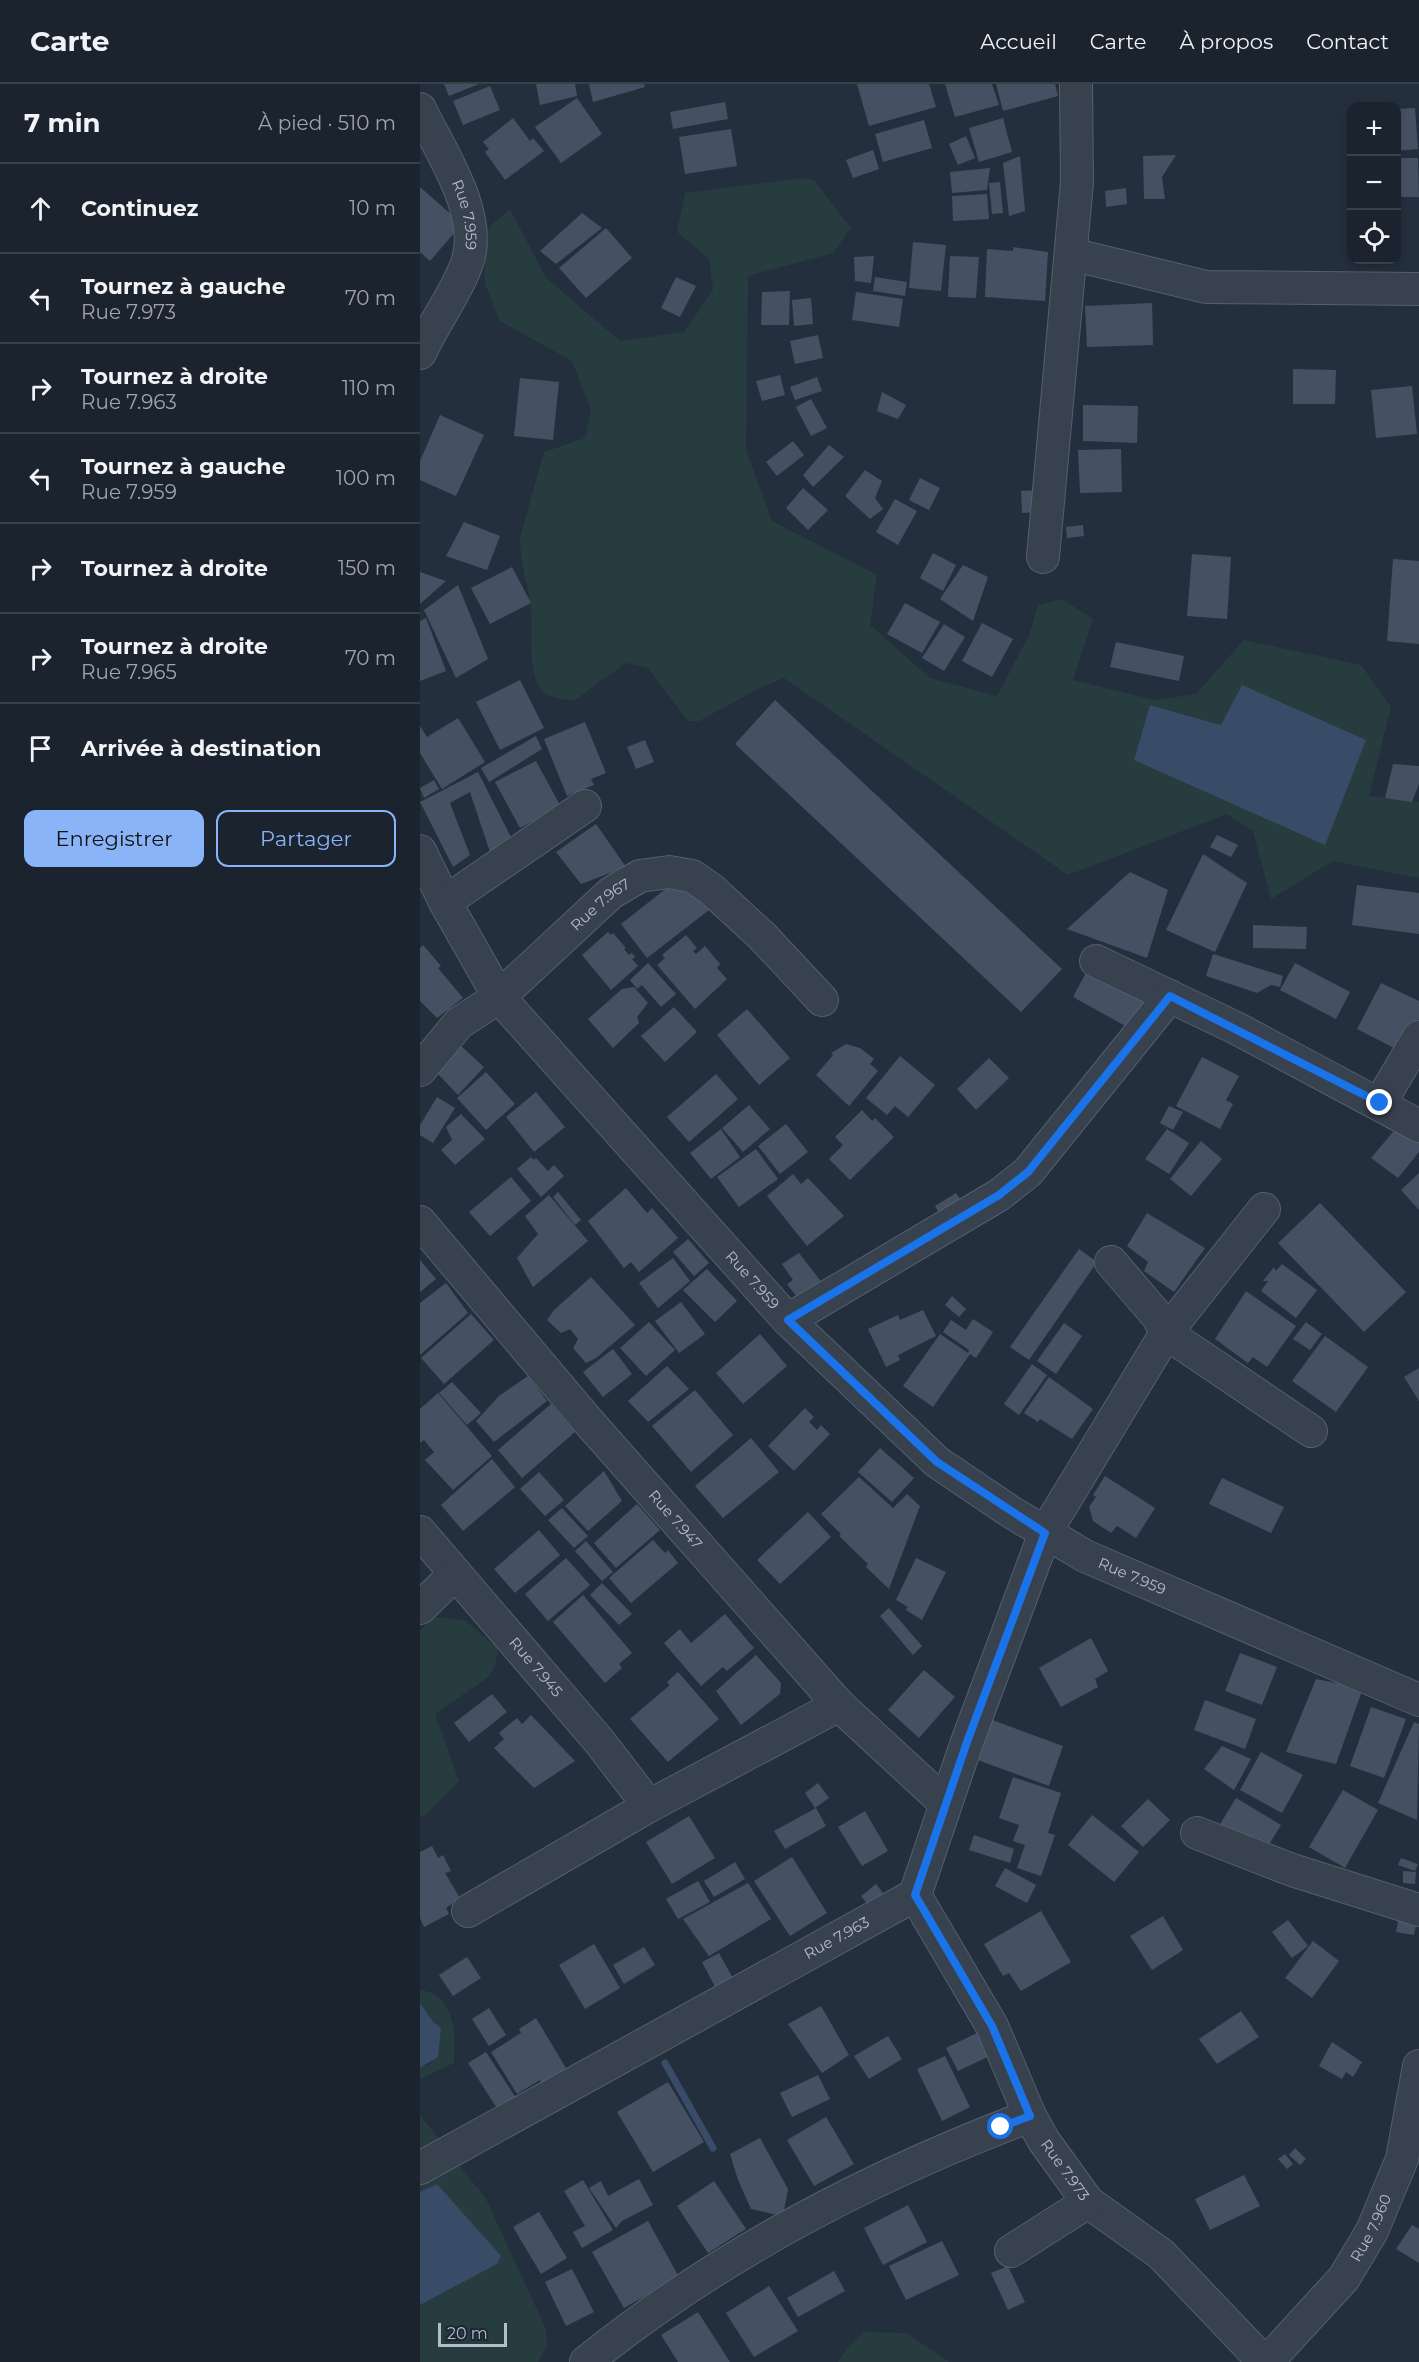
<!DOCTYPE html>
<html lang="fr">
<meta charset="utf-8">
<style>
body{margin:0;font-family:Montserrat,sans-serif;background:#282f3a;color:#f1f3f6}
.controls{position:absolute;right:18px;top:18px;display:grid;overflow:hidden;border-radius:12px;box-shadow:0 3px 9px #0003}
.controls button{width:54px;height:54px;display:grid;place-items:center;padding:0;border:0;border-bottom:2px solid #39404a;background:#1b232e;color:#f1f3f6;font:30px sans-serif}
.scale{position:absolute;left:18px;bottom:15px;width:69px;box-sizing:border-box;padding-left:6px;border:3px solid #b4bcc9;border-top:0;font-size:16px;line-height:21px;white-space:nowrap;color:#b4bcc9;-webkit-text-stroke:4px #1d2633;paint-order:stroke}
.stop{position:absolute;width:18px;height:18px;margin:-14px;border:4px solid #1a73e8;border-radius:50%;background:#fff}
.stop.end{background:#1a73e8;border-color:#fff;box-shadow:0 2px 6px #0008}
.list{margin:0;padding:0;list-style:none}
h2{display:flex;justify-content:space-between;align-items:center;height:78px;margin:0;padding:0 24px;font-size:26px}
h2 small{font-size:20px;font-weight:400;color:#a0a4aa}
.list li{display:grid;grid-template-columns:39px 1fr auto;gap:18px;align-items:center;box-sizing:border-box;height:90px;padding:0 24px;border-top:2px solid #39404a}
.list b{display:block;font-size:22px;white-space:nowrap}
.list p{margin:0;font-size:20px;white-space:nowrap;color:#a0a4aa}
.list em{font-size:20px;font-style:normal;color:#a0a4aa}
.actions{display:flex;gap:12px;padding:18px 24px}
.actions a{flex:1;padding:14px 0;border:2px solid #8ab4f8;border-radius:12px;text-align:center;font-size:21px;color:#8ab4f8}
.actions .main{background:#8ab4f8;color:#111}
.icon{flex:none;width:33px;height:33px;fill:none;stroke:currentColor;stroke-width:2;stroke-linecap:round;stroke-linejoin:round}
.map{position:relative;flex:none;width:999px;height:2278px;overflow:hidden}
header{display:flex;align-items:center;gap:36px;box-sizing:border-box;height:84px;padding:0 30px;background:#1b232e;border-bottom:2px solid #39404a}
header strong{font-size:28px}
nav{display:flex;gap:33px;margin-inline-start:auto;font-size:21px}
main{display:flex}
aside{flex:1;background:#1b232e}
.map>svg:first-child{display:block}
</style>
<header>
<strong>Carte</strong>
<nav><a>Accueil</a><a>Carte</a><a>À propos</a><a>Contact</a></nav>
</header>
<main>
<aside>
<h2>7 min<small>À pied · 510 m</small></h2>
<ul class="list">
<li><svg class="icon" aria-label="ahead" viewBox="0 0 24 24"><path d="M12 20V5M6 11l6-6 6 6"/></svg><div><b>Continuez</b></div><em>10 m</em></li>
<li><svg class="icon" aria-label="left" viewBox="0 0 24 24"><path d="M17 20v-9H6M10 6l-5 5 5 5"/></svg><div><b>Tournez à gauche</b><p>Rue 7.973</p></div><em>70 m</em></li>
<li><svg class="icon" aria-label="right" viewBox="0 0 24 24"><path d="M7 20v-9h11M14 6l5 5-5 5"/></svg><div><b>Tournez à droite</b><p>Rue 7.963</p></div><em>110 m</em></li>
<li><svg class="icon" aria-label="left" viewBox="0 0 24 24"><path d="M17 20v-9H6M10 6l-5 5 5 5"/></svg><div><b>Tournez à gauche</b><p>Rue 7.959</p></div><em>100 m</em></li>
<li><svg class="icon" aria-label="right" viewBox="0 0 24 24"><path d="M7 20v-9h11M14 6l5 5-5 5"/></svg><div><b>Tournez à droite</b></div><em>150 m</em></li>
<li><svg class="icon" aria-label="right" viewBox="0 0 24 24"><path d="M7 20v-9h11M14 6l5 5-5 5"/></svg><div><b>Tournez à droite</b><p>Rue 7.965</p></div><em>70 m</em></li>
<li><svg class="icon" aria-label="arrive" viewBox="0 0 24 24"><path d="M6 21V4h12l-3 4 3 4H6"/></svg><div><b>Arrivée à destination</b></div></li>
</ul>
<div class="actions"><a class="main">Enregistrer</a><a>Partager</a></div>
</aside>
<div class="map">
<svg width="999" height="2278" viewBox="0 0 999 2278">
<rect width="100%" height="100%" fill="#242f3e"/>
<path fill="#263c3f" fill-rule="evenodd" d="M383,94L394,96L431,144L413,169L328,192L326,366L352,437L457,491L450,541L510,594L577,612L609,551L618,521L642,515L673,535L653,596L735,616L776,610L824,556L941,581L971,623L949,712L999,718V794L913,777L851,815L833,747L807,730L648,791L364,594L340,604L279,637H268L227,583L206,579L155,616C143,616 124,614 118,601C107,576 114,545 110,518C107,496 99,475 100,453L124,368L165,354L171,326L152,277L80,237L65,200V167L69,143L90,125L126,194L200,257L264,248L293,206L289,175L257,148L265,109ZM730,621L802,641L714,676Z
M13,1533L45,1536L78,1565L74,1585L67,1594L15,1630L39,1697L5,1731L0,1732V1547Z
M0,1906C36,1910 36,1952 34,1979L0,1995V1984L12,1979L13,1938L0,1919Z
M0,2031L66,2115L126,2245L127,2262L118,2278H0V2221L77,2180L17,2100L0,2108Z
M444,2248L487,2249L529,2278H418L428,2263Z"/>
<path fill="#394c67" d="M822,601L946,656L905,761L714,676L730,621L801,641Z
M0,1919L13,1938L21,1944L18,1973L0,1984Z
M17,2100L81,2172L77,2180L0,2221V2108Z"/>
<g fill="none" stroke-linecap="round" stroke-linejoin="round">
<path stroke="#394c67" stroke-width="7" d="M245,1979L293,2064"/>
</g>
<path fill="#455162" d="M24,0H59L29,12Z
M116,0H155L157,12L120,21Z
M169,0H224L225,3L173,18Z
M437,0H509L516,23L449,42Z
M525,0H572L579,21L535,33Z
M576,0H635L638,12L583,27Z
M70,2L80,26L43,41L33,17Z
M157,14L182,50L141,79L115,43Z
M305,18L308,35L253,45L250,28Z
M995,24L998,65L976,67V25Z
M93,34L110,57L113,54L124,67L85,96L65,68L69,65L63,58Z
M583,34L592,68L559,78L549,44Z
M504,36L512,64L463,78L455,50Z
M311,45L317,82L265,90L259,53Z
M546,52L555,74L538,81L529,60Z
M453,66L459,85L433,94L426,76Z
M756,71L742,93L745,115H724L723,72Z
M600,72L605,127L589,132L583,79Z
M976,74H998L999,113H976Z
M570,84L567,106L532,109L530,88Z
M580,98L583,129L572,130L569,99Z
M0,103L42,140L10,177L0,168Z
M706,104L707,120L686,123L685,107Z
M567,110L569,135L533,137L532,112Z
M162,129L182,144L136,180L120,167Z
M186,144L212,174L166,214L139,184Z
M493,158L526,161L521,207L489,204Z
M593,163L628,168L625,217L565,213L567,165L593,167Z
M454,172L451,199L435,197L434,173Z
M530,172L559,173L556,214L528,213Z
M256,193L276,202L260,233L241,224Z
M455,193L487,198L485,212L453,207Z
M370,207L369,241H341L342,208Z
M436,208L483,215L479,243L432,236Z
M391,214L393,240L374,242L372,216Z
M732,219L733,261L667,263L665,222Z
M398,251L403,274L375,280L370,257Z
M873,285L916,286L915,320H873Z
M360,291L365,311L342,317L336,297Z
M397,293L402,307L375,316L370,303Z
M100,294L139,298L133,356L94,352Z
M992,302L997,350L956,354L951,306Z
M462,308L486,321L478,335L457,327Z
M391,315L407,344L391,352L376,323Z
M663,321L718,322L717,359L663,357Z
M20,331L64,351L36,412L0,396V377Z
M373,357L384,371L357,392L346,378Z
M409,361L424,373L393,403L383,391Z
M701,365L702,408L660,409L658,366Z
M445,386L462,397L455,414L463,425L450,435L425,412Z
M500,394L520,404L509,426L489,416Z
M383,404L408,426L388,446L366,424Z
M620,406L621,428L602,429L601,407Z
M475,415L497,427L478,461L456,448Z
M44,438L80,452L67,486L26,472Z
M663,441L664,452L647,454L646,443Z
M513,469L536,481L523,507L500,494Z
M772,470L811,473L807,535L767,532Z
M973,475L999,477V560L967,557Z
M543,481L568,493L553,537L520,515Z
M92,483L111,519L70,540L51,504Z
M0,488L26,497L0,520Z
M38,501L68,575L36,594L4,526Z
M485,519L520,538L502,569L467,550Z
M6,534L26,587L0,597V537Z
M562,539L593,555L572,593L542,577Z
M524,540L545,553L524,587L502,574Z
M696,558L764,572L759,597L690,583Z
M100,596L124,644L80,666L56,618Z
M355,616L642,885L601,928L315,660Z
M38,634L65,678L22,705L0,669V642L7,653Z
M165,638L186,689L171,695L174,701L147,712L124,655Z
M116,652L122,665L69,698L61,684Z
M225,656L234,678L216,685L207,663Z
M116,677L141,723L100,744L75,698Z
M973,680L999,682V700L992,718L965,714Z
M58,688L98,767L71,771L50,708L30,719L50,771L33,783L0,718Z
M14,696L19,705L4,714L0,704Z
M176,740L206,783L161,800L136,768Z
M797,751L818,761L811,773L790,763Z
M783,770L827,799L795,868L746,846Z
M710,788L748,806L727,874L647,845Z
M262,792L289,826L227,874L201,840Z
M937,801L999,809V850L932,841Z
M833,841L887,843L886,865L833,864Z
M188,848L191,851L193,849L206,864L204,865L209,871L212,869L215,873L212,875L218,882L191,906L162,871Z
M266,851L277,864L273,867L276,870L285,862L300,880L297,884L307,895L275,925L237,881L245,874L242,871Z
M3,861L21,882L18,884L43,914L17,934L0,917V864Z
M793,870L863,892L860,903L851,901L837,909L786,892Z
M228,879L256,910L241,923L222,901L217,905L210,896Z
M875,879L930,908L916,935L860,906Z
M669,883L728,915L711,945L653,913Z
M961,899L999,917V935L982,968L937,945Z
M214,903L228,919L217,933L219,939L193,964L168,935L202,905Z
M254,923L277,948L245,978L221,952Z
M327,925L370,974L339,1001L297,951Z
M426,960L440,964L454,975L450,980L458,987L429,1022L396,991L413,971L411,969Z
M40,961L64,983L38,1011L18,990Z
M480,972L515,1001L488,1033L475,1022L467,1031L446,1014Z
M782,973L819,992L806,1016L813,1020L800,1045L756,1022Z
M569,974L589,994L556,1026L537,1005Z
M66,988L95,1020L66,1046L37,1014Z
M296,990L318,1015L269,1058L247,1033Z
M116,1008L145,1043L114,1068L86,1033Z
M17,1013L35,1024L13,1059L0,1051V1041Z
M329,1021L350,1045L323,1068L302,1044Z
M749,1022L763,1028L753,1046L740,1039Z
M442,1026L452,1037L455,1034L474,1053L430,1096L409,1075L423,1061L415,1053Z
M41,1030L65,1055L35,1081L21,1066L32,1056L26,1043Z
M366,1040L388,1068L360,1090L338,1062Z
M978,1042L999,1055V1068L978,1094L951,1074Z
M301,1045L320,1073L291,1095L270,1069Z
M747,1045L769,1059L749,1090L725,1075Z
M781,1057L802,1075L771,1112L750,1095Z
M336,1065L358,1095L319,1123L297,1093Z
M111,1073L114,1076L116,1074L128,1087L134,1081L144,1092L121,1113L97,1085Z
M999,1089V1126L981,1106Z
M373,1090L381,1100L388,1094L424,1132L387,1162L347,1112Z
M91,1093L111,1117L70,1152L49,1128Z
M206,1104L227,1129L232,1124L258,1154L219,1188L211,1178L204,1184L168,1137Z
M138,1108L161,1136L155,1141L133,1113Z
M536,1109L544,1121L522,1135L515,1122Z
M129,1111L168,1157L113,1203L97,1174L118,1150L105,1132Z
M900,1119L986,1208L944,1248L858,1159Z
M727,1129L785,1164L754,1208L724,1187L728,1178L707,1162Z
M268,1155L289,1179L274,1192L253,1168Z
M659,1165L677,1178L609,1276L590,1263Z
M379,1169L403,1200L377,1213L367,1200L373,1196L362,1180Z
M253,1174L270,1197L238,1224L219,1199Z
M0,1176L16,1195L0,1208Z
M862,1180L897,1206L876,1234L841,1207L848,1197H843L854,1183L856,1187Z
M287,1185L317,1217L295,1238L263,1206Z
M171,1193L215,1241L176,1274L166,1279L153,1264L158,1255L150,1245L141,1249L127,1236L134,1226Z
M26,1199L48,1229L0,1271V1219Z
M826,1207L876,1242L847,1283L833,1273L828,1279L795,1255Z
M532,1212L546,1225L539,1233L525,1221Z
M261,1218L285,1250L259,1269L235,1237Z
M503,1226L516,1252L478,1271L480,1276L466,1283L448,1245L478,1231L480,1236Z
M51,1230L74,1256L24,1300L1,1274Z
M553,1235L573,1248L556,1274L550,1270L513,1323L483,1302L520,1250L548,1269L549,1266L523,1248L531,1236L546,1246Z
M229,1238L255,1266L226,1292L200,1264Z
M886,1238L902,1250L890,1266L873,1255Z
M644,1239L662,1252L636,1290L617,1277Z
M340,1250L367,1282L323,1320L296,1289Z
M905,1252L948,1283L916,1328L872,1297Z
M193,1265L212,1290L183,1313L163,1288Z
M612,1280L627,1291L599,1331L584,1320Z
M247,1282L269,1305L228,1338L208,1317Z
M999,1284V1317L984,1293Z
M108,1292L127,1317L74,1358L56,1337L79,1312Z
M629,1293L673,1325L652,1355L620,1335L618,1338L604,1329Z
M32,1298L61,1329L47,1341L19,1309Z
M275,1306L313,1351L271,1388L232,1342Z
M18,1309L72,1372L33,1406L5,1376L14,1368L4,1356L0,1359V1325Z
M131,1320L155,1348L102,1394L78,1366Z
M385,1324L394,1333L389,1338L397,1346L401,1341L410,1350L374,1387L348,1362Z
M331,1354L359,1388L303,1434L275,1402Z
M460,1364L494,1394L472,1418L438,1388Z
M72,1375L95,1403L43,1447L21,1421Z
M184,1387L202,1417L168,1447L145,1422Z
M119,1388L144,1416L125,1432L100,1405Z
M685,1392L735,1424L716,1454L697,1442L691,1449L673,1437L669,1423L676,1413L673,1411Z
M439,1393L473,1424L487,1410L500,1422L469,1505L446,1483L448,1480L419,1452L421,1450L401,1430Z
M802,1394L864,1423L851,1449L789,1420Z
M217,1420L240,1446L196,1484L174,1459Z
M142,1424L168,1452L154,1464L128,1436Z
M388,1428L411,1453L360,1500L337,1476Z
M119,1446L140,1471L95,1509L74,1485Z
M233,1456L245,1469L248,1466L258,1479L211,1519L189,1494Z
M166,1457L193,1488L182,1497L155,1467Z
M146,1474L170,1501L128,1537L105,1510Z
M496,1474L526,1488L502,1536L486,1526L488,1523L476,1516Z
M182,1499L212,1530L199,1541L170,1511Z
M163,1511L212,1569L199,1580L202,1584L185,1599L133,1538Z
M469,1524L502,1562L493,1571L460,1532Z
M305,1530L334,1564L307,1587L303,1583L281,1602L244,1559L260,1545L271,1559Z
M671,1554L688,1587L675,1595L678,1603L641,1623L619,1584Z
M820,1569L857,1583L842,1621L805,1607Z
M336,1571L361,1599L360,1610L321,1641L296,1607Z
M504,1586L535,1613L499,1654L468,1626Z
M258,1588L299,1635L248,1678L210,1635L250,1601L247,1598Z
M896,1595L943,1604L916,1680L866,1668Z
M72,1610L87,1628L49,1658L34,1639Z
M785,1616L836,1635L825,1665L774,1646Z
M951,1623L986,1635L964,1694L930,1682Z
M111,1631L155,1677L114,1704L74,1664L84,1655L79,1649L97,1634L102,1640Z
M567,1634L643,1662L629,1702L552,1674Z
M994,1638L999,1640L997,1736L958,1719Z
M802,1662L831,1675L814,1706L784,1685Z
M841,1668L883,1691L862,1729L820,1706Z
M593,1693L641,1709L628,1749L635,1751L621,1792L597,1784L605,1761L593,1757L599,1741L579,1734Z
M398,1699L409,1714L395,1724L385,1709Z
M923,1706L958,1726L925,1784L889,1763Z
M816,1714L861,1741L842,1772L797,1745Z
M728,1715L750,1736L723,1763L701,1742Z
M396,1724L406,1742L365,1765L354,1747Z
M445,1727L468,1767L442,1782L418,1743Z
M672,1731L719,1768L694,1798L648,1761Z
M269,1732L295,1774L252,1800L226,1758Z
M554,1751L594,1765L590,1779L549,1766Z
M12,1762L18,1774L23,1771L31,1787L25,1789L40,1814L26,1824L29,1830L4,1843L0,1834V1768Z
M372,1773L407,1829L370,1852L334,1797Z
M981,1774L998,1780L995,1787L978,1781Z
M315,1778L325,1795L294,1813L284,1797Z
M585,1784L616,1801L607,1819L575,1802Z
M983,1787L996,1788L995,1800L983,1799Z
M278,1797L290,1818L258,1835L246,1815Z
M328,1799L351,1835L289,1872L263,1835Z
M456,1800L467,1814L452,1826L441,1812Z
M621,1827L651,1878L601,1907L589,1889L583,1892L564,1860Z
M743,1832L763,1866L732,1886L710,1852Z
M868,1836L888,1862L872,1874L852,1848Z
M978,1837L996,1841L994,1851L976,1848Z
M893,1857L919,1877L892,1914L865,1894Z
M174,1860L200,1904L165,1925L139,1881Z
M224,1863L235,1881L204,1900L193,1881Z
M299,1869L320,1907L302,1916L282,1878Z
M47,1873L61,1894L33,1912L19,1891Z
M401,1922L429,1971L402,1989L368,1940Z
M69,1924L86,1951L69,1962L52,1935Z
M821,1927L839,1953L797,1980L779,1955Z
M116,1934L149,1989L125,2004L120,1996L97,2010L71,1968L101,1949L99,1945Z
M563,1946L576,1969L538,1987L526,1964Z
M468,1952L482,1975L449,1995L434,1972Z
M912,1958L942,1978L933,1993L926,1988L922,1995L899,1982Z
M66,1968L98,2017L80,2029L48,1979Z
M525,1972L550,2023L522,2037L497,1985Z
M398,1991L410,2015L372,2033L360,2009Z
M248,1998L284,2058L233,2088L197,2028Z
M406,2033L434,2080L394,2102L367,2056Z
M340,2054L368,2105L363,2132L331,2125L318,2096L310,2070Z
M875,2064L886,2075L880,2081L869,2071Z
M865,2070L873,2080L867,2085L858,2075Z
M824,2091L840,2122L790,2146L775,2115Z
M219,2095L233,2121L202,2137L196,2144L169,2104L181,2097L188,2112Z
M163,2096L193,2146L162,2164L153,2148L165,2142L144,2107Z
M294,2097L326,2145L288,2169L257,2122Z
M488,2121L507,2158L463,2181L444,2144Z
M119,2128L147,2174L121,2190L93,2143Z
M228,2137L259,2193L204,2224L172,2168Z
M992,2141L999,2145V2179L976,2165Z
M522,2157L539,2191L486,2216L469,2182Z
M588,2182L605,2218L588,2226L571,2189Z
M152,2185L174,2228L146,2242L125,2198Z
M414,2187L425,2207L378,2233L367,2214Z
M349,2202L378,2247L334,2273L306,2229Z
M278,2228L310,2278H258L241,2251Z"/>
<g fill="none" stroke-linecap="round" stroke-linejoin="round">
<defs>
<g id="minor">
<path id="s1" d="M0,25C21,69 64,130 47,179C37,208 13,240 0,269"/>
<path d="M651,170L786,203L999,205"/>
<path d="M623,473L657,98L656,0"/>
<path id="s2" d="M0,767L25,818L79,913L368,1236L517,1378L591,1428L665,1472L999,1616"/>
<path d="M25,818L165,722"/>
<path d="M676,877L816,944L999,1042"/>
<path id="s3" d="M0,986L39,939L79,913L191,809L220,792L249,788L272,792L291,805L342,852L402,916"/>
<path d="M960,1019L999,953"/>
<path d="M844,1125L746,1249L891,1347"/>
<path id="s4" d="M0,1138L167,1336L419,1621L525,1719"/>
<path d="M368,1236L579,1111L608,1088L750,912"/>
<path id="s5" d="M0,1448L179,1657L229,1722"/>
<path d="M0,1524L35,1490"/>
<path d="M777,1749L872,1786L999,1826"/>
<path id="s6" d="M495,1811L572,1942L610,2032L624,2057L668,2118L741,2170L844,2278"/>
<path d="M48,1827L229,1722L419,1621"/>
<path id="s7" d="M0,2084L495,1811L547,1658L625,1449L746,1249L738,1233L691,1178"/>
<path d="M591,2167L668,2118"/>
<path d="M166,2278C300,2170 450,2092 610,2032"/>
<path id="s8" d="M847,2278L924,2194L952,2147L982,2075L999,1982"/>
</g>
</defs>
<use href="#minor" stroke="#565f6c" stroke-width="34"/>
<use href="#minor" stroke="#38414e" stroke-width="32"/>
</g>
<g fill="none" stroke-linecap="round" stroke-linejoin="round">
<path stroke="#1a73e8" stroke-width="8" d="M581,2043L610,2032L572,1942L495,1811L547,1658L625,1449L517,1378L368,1236L579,1111L608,1088L750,912L960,1019"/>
</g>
<g text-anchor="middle" stroke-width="4.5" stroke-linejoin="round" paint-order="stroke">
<g font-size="15" fill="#b4bcc9" stroke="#1d2633">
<text dy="5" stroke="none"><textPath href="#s1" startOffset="116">Rue 7.959</textPath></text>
<text dy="5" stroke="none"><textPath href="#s3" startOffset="246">Rue 7.967</textPath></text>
<text dy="5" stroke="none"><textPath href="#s2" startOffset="546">Rue 7.959</textPath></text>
<text dy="5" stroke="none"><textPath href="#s4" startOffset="392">Rue 7.947</textPath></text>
<text dy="5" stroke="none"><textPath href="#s2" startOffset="1032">Rue 7.959</textPath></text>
<text dy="5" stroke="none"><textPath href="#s5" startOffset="178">Rue 7.945</textPath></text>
<text dy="5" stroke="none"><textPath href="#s7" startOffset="476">Rue 7.963</textPath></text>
<text dy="5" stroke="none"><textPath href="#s6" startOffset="314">Rue 7.973</textPath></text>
<text dy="5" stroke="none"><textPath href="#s8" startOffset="171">Rue 7.960</textPath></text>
</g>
</g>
</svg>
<div class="controls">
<button>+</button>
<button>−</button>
<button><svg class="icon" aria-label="locate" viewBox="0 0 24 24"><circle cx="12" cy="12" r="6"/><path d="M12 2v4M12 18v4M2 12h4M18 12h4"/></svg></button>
</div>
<div class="scale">20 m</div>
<div class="stop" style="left:581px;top:2043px"></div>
<div class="stop end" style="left:960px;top:1019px"></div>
</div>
</main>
